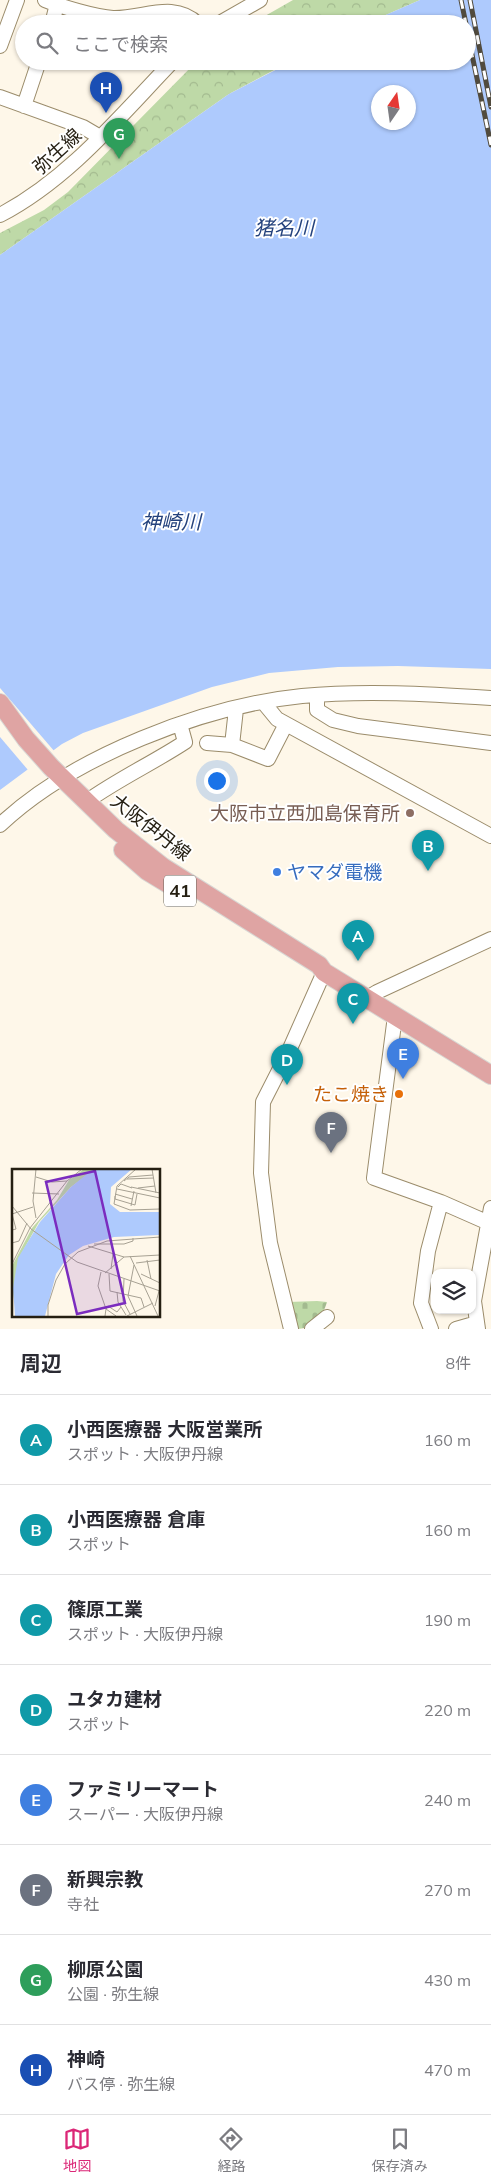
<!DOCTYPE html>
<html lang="ja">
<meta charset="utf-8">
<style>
body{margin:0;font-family:Mulish,"Noto Sans JP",sans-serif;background:#f7f7f7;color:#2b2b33}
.controls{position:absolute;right:15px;bottom:15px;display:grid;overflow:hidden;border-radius:10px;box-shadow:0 1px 4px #0004}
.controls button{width:45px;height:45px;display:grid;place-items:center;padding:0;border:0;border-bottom:1px solid #e1e1e2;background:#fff;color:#2b2b33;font:25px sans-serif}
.compass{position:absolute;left:371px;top:85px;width:45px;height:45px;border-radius:50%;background:#fff;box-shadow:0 1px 4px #0004;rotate:13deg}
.you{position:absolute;left:216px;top:780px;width:18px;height:18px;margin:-12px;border:4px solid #fff;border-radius:50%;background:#1a73e8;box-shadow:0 0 0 8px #1a73e833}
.badge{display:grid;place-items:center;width:32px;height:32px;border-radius:50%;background:#db2777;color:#fff;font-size:16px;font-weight:700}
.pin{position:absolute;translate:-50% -41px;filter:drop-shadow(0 1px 2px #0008)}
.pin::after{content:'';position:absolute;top:26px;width:18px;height:15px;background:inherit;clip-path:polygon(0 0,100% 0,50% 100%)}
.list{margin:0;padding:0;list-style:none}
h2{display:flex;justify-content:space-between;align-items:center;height:65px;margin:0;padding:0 20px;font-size:21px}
h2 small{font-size:16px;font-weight:400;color:#7c7c81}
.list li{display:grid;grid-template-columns:32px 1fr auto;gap:15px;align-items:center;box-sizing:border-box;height:90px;padding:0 20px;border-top:1px solid #e1e1e2}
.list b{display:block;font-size:19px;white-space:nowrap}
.list p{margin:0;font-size:16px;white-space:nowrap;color:#7c7c81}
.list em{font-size:16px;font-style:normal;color:#7c7c81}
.icon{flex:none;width:28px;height:28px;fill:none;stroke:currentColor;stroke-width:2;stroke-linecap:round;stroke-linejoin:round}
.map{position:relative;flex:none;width:491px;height:1329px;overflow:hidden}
.search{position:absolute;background:#fff;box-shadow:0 1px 4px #0004;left:15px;right:15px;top:15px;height:55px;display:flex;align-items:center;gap:12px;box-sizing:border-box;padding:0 18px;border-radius:28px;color:#7c7c81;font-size:19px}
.sheet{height:785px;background:#fff}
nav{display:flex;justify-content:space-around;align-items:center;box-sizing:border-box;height:70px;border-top:1px solid #e1e1e2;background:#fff;font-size:14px;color:#7c7c81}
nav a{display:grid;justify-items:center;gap:2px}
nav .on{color:#db2777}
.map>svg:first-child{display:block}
</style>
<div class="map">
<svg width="491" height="1329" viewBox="0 0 491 1329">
<defs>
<pattern id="cemetery-stones" width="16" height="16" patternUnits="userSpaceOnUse" patternTransform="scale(1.25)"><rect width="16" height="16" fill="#bed9a7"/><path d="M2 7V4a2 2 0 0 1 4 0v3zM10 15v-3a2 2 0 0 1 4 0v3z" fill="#a3ba8f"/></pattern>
<pattern id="park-crowns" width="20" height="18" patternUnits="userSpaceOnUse" patternTransform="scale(1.25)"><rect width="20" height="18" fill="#bed9a7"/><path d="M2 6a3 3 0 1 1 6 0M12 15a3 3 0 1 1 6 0" fill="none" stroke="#a3ba8f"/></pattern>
</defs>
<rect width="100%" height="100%" fill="#fef7e9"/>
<path fill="url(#cemetery-stones)" d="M317,1301L327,1302C322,1319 312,1329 295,1329L288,1302Z"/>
<path fill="url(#park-crowns)" d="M293,0H420L365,24H251Z
M197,61H291L229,94L0,255V233L44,210L68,192Z"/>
<path fill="#aecafd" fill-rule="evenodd" d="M420,0H491V669L398,666L338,667L269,673L212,687L83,733L62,744L0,790V255L229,94L293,61H467V24H365ZM378,92H408V122H378Z"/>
<path fill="#fef7e9" d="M0,688L55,752L28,770L0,737Z"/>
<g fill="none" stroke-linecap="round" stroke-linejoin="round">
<defs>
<path id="minor" d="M45,0C62,7 96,17 113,18C143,19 173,0 198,24
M52,24L57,4
M218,24L260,0
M0,46L17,0
M0,97L83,127L100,137
M24,106L39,61
M0,215C69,179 120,116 173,61
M317,695V710L333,720L358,726L491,743
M263,702L277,719L491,836
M207,743L232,745L268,759L286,724
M232,745L236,709
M86,802C118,779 153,763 185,742L180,724
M0,825C73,756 204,706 302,696C365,690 428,694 491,698
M367,998L377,992L491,939
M395,1016L374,1178L441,1202L491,1224
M291,1329L270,1243L261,1173L263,1102L288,1053L324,972
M312,1329L327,1317
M431,1329L421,1303L428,1251L441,1202
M456,1329L477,1323
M478,1329L474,1301L491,1208"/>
<path id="major" d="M0,703L26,739L51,767L116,830L163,867L319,965L324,972L491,1075
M123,850L147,871L170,885"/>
</defs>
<use href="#minor" stroke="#9b8c6b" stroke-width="16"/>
<use href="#major" stroke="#d8d7d4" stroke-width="20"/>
<use href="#minor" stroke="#fff" stroke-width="14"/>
<use href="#major" stroke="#dfa4a3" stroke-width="18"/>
<defs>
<path id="rail" d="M461,0L466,24
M470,0L491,107
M467,31L491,145"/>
</defs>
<use href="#rail" stroke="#514b3e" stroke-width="5"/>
<use href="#rail" stroke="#fff" stroke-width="3" stroke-dasharray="9" stroke-linecap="butt"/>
</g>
<circle fill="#8d6e63" stroke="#fff" stroke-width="2" cx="410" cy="813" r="5"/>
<circle fill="#3f7fe0" stroke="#fff" stroke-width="2" cx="277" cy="872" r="5"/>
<circle fill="#e8710a" stroke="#fff" stroke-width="2" cx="399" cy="1094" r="5"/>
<g text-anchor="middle" stroke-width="4" stroke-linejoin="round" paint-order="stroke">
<rect fill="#fff" stroke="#666259" stroke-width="1" x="164" y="875.5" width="32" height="31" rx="4"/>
<g font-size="18" font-weight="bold" fill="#251f12">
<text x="180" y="897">41</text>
</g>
<g font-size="19" fill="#251f12" stroke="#fff">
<text transform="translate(57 151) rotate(-42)" y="7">弥生線</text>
<text transform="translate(151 827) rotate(38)" y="7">大阪伊丹線</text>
</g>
<g font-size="19" fill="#785e54" stroke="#fff" text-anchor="end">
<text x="400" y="820">大阪市立西加島保育所</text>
</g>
<g font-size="19" fill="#366cbe" stroke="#fff" text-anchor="start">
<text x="287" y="879">ヤマダ電機</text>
</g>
<g font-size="19" fill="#c56008" stroke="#fff" text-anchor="end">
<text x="389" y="1101">たこ焼き</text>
</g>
<g font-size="20" font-style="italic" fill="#24427d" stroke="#fff">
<text x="284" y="235">猪名川</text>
<text x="171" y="529">神崎川</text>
</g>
</g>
<g transform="translate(12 1169)">
<rect width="148" height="148" fill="#fef7e9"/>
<path d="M72,0H83L59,18L27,53L7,89L1,130L0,97L20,59L45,31L57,11Z" fill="#bed9a7"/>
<path d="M120,0L99,18L98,35L108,43H147V66L102,68L71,77L57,86L44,105L33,147H3L1,119L6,89L28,53L59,18L80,1Z" fill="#aecafd"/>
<path fill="none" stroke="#a7a193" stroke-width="1" d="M24,0L21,32L24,49M124,0L105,17L102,35L118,41L148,40M140,0L144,24M24,8L40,13L55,12M115,10L142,9M112,12L117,8L141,6M106,18L109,15L120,19M119,18L148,24M126,19L143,17M105,20L148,29M20,24L47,25M103,25L120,30M103,27V30L123,36L125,25M0,37L19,60L65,93L148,122M119,37L122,22M0,45L21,38M18,59L55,12L70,0M0,61L4,60L0,45M0,74L7,72L15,54M82,75H112L121,72V69M76,77L112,88L148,86M118,87L146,147M135,91L139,110M124,94L148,91M0,95L18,59M122,96L116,127L125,147M99,100L101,85M89,103L86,117L94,140L93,147M93,104L112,88M97,105L98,122L129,129L132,138M129,105L148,114M112,110L111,132L118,145M105,123L106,133L114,146M96,137L105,143L109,138M97,137L94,140L104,147M143,137L147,122M36,147V136L44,111L53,95L66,83L95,72L148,68M115,147L141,134"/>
<path fill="#7b2cbf" fill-opacity="0.15" stroke="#7b2cbf" stroke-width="2.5" d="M83,2L113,134L65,145L34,13Z"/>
<rect width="148" height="148" fill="none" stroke="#251f12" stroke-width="2.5"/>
</g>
</svg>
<div class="controls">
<button><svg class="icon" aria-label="layers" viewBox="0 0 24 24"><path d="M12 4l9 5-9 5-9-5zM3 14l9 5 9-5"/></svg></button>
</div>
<svg class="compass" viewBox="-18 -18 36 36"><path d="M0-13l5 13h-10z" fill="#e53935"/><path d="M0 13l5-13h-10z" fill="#7c7c81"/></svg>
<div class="you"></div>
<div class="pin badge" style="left:358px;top:961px;background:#0f9aa8">A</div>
<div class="pin badge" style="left:428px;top:871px;background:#0f9aa8">B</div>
<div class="pin badge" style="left:353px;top:1024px;background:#0f9aa8">C</div>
<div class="pin badge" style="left:287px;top:1085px;background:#0f9aa8">D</div>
<div class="pin badge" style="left:403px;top:1079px;background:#3f7fe0">E</div>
<div class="pin badge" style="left:331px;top:1153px;background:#6b7280">F</div>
<div class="pin badge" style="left:119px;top:159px;background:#2e9e5b">G</div>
<div class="pin badge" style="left:106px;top:113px;background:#1a4fb4">H</div>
<div class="search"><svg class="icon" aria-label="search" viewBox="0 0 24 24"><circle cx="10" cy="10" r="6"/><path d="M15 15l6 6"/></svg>ここで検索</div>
</div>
<section class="sheet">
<h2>周辺<small>8件</small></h2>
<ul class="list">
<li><span class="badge" style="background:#0f9aa8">A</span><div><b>小西医療器 大阪営業所</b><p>スポット · 大阪伊丹線</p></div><em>160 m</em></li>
<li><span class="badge" style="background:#0f9aa8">B</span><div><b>小西医療器 倉庫</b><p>スポット</p></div><em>160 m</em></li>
<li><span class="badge" style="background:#0f9aa8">C</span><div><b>篠原工業</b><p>スポット · 大阪伊丹線</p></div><em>190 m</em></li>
<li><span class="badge" style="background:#0f9aa8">D</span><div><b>ユタカ建材</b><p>スポット</p></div><em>220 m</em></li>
<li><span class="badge" style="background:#3f7fe0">E</span><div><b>ファミリーマート</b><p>スーパー · 大阪伊丹線</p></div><em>240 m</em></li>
<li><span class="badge" style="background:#6b7280">F</span><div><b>新興宗教</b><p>寺社</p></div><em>270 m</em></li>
<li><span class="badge" style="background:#2e9e5b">G</span><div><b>柳原公園</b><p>公園 · 弥生線</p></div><em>430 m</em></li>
<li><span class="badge" style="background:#1a4fb4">H</span><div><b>神崎</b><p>バス停 · 弥生線</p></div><em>470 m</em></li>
</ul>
</section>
<nav>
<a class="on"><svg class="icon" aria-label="map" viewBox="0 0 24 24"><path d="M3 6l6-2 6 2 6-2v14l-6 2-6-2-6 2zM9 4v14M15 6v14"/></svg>地図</a>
<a><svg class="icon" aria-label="directions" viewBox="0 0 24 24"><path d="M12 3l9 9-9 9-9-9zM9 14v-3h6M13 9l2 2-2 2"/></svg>経路</a>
<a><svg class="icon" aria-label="saved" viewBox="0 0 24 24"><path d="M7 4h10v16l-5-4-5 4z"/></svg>保存済み</a>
</nav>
